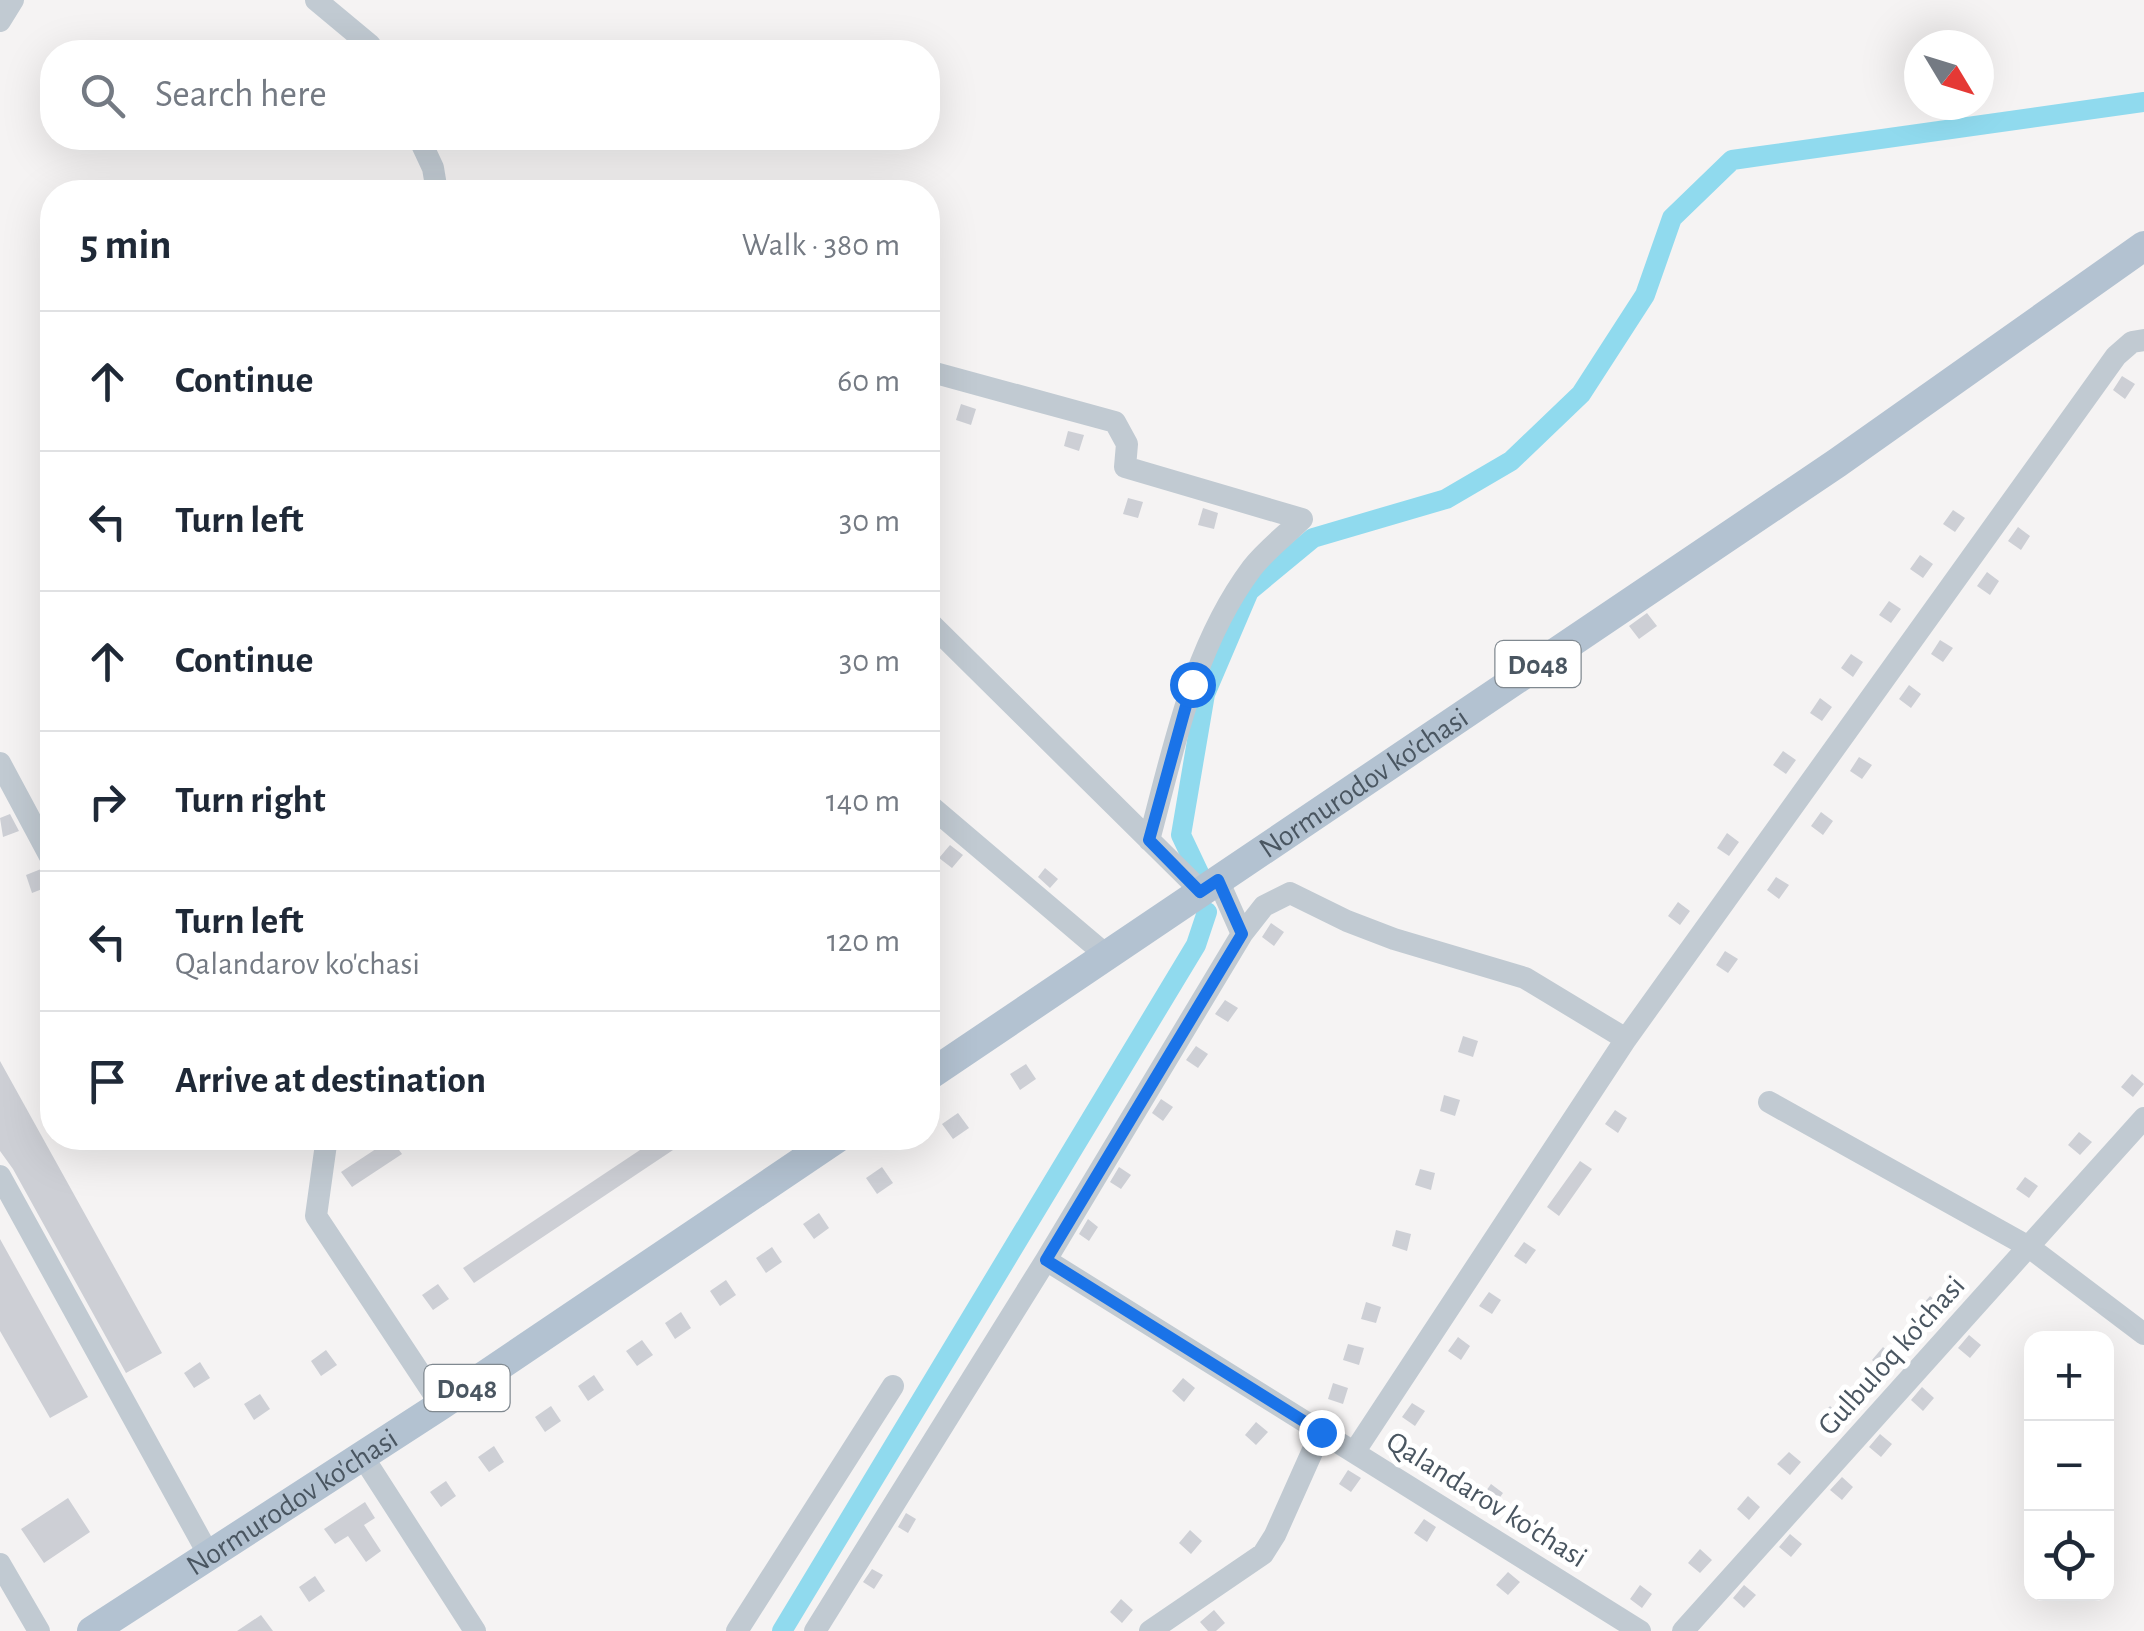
<!DOCTYPE html>
<meta charset="utf-8">
<style>
body{margin:0;font-family:"Alegreya Sans",sans-serif;background:#f6f6f7;color:#1f2937}
.controls{position:absolute;right:30px;bottom:30px;display:grid;overflow:hidden;border-radius:20px;box-shadow:0 10px 40px #0002}
.controls button{width:90px;height:90px;display:grid;place-items:center;padding:0;border:0;border-bottom:2px solid #e0e1e3;background:#fff;color:#1f2937;font:50px sans-serif}
.compass{position:absolute;left:1904px;top:30px;width:90px;height:90px;border-radius:50%;background:#fff;box-shadow:0 10px 40px #0002;rotate:128deg}
.stop{position:absolute;width:30px;height:30px;margin:-22px;border:8px solid #1a73e8;border-radius:50%;background:#fff}
.stop.end{background:#1a73e8;border-color:#fff;box-shadow:0 2px 10px #0008}
.list{margin:0;padding:0;list-style:none}
h2{display:flex;justify-content:space-between;align-items:center;height:130px;margin:0;padding:0 40px;font-size:42px}
h2 small{font-size:32px;font-weight:400;color:#747a83}
.list li{display:grid;grid-template-columns:65px 1fr auto;gap:30px;align-items:center;box-sizing:border-box;height:140px;padding:0 40px;border-top:2px solid #e0e1e3}
.list b{display:block;font-size:38px;white-space:nowrap}
.list p{margin:0;font-size:32px;white-space:nowrap;color:#747a83}
.list em{font-size:32px;font-style:normal;color:#747a83}
.icon{flex:none;width:55px;height:55px;fill:none;stroke:currentColor;stroke-width:2;stroke-linecap:round;stroke-linejoin:round}
.map{position:relative;flex:none;width:2144px;height:1631px;overflow:hidden}
.search{position:absolute;background:#fff;box-shadow:0 10px 40px #0002;left:40px;top:40px;width:900px;height:110px;display:flex;align-items:center;gap:25px;box-sizing:border-box;padding:0 35px;border-radius:40px;color:#747a83;font-size:38px}
.panel{position:absolute;background:#fff;box-shadow:0 10px 40px #0002;left:40px;top:180px;width:900px;height:970px;border-radius:40px}
.map>svg:first-child{display:block}
</style>
<div class="map">
<svg width="2144" height="1631" viewBox="0 0 2144 1631">
<rect width="100%" height="100%" fill="#f5f3f3"/>
<g fill="none" stroke-linecap="round" stroke-linejoin="round">
<path stroke="#90daee" stroke-width="20" d="M1199,873L1181,835L1205,694L1249,591L1313,538L1446,499L1511,461L1581,394L1645,295L1672,218L1732,160L2144,102
M782,1631L1196,945L1207,912"/>
</g>
<path fill="#cdcfd5" d="M2122,376L2135,384L2125,399L2113,390Z
M961,404L976,409L971,425L956,420Z
M1068,431L1084,435L1079,451L1064,446Z
M1128,498L1143,502L1138,518L1123,514Z
M1203,508L1218,513L1214,529L1198,525Z
M1953,510L1965,518L1955,532L1943,524Z
M2018,527L2030,536L2021,550L2008,541Z
M1920,555L1933,564L1923,578L1910,569Z
M1987,572L1999,581L1990,595L1977,586Z
M1889,601L1901,609L1891,623L1879,615Z
M1647,613L1657,626L1639,639L1629,626Z
M1940,640L1953,648L1943,662L1931,654Z
M1851,654L1863,662L1853,677L1841,668Z
M1909,685L1921,694L1911,708L1899,699Z
M1820,698L1832,707L1822,721L1810,713Z
M1783,751L1796,760L1786,774L1773,765Z
M1859,757L1872,765L1862,779L1850,771Z
M1821,812L1833,821L1823,835L1811,826Z
M10,814L19,831L3,837L0,818Z
M1727,833L1739,842L1729,856L1717,848Z
M950,845L963,855L952,868L939,858Z
M1045,868L1058,879L1050,888L1038,877Z
M41,869L50,886L32,893L26,875Z
M1776,877L1789,885L1779,899L1767,890Z
M1678,902L1690,911L1680,925L1668,916Z
M1271,923L1284,932L1274,946L1262,937Z
M1725,951L1738,959L1728,973L1716,965Z
M1225,1000L1238,1008L1228,1022L1215,1014Z
M1463,1036L1478,1041L1473,1057L1458,1052Z
M1196,1046L1208,1054L1198,1068L1186,1060Z
M0,1061L162,1353L126,1373L13,1169L0,1151Z
M1026,1064L1036,1079L1020,1090L1010,1074Z
M2132,1074L2144,1084L2133,1097L2121,1087Z
M1444,1095L1460,1100L1455,1116L1440,1111Z
M1161,1099L1173,1107L1163,1121L1152,1113Z
M1615,1110L1627,1118L1618,1133L1605,1124Z
M958,1113L969,1128L953,1139L942,1124Z
M2079,1132L2092,1142L2080,1155L2068,1145Z
M658,1138H668L676,1148L474,1283L463,1268Z
M391,1139L402,1154L352,1187L341,1172Z
M1580,1161L1592,1169L1559,1216L1547,1207Z
M882,1167L893,1183L877,1194L866,1178Z
M1119,1167L1131,1175L1121,1189L1110,1182Z
M1420,1169L1435,1173L1431,1190L1415,1185Z
M2025,1177L2038,1186L2029,1198L2016,1189Z
M819,1213L829,1228L814,1239L803,1224Z
M1088,1219L1098,1227L1089,1241L1079,1234Z
M1396,1230L1411,1234L1407,1251L1392,1246Z
M0,1239L88,1397L50,1418L0,1331Z
M1524,1242L1536,1250L1526,1264L1514,1256Z
M772,1247L782,1262L766,1273L756,1258Z
M726,1280L736,1295L720,1306L710,1291Z
M438,1284L449,1299L433,1310L422,1295Z
M1489,1292L1501,1300L1492,1314L1479,1306Z
M1930,1296L1942,1306L1931,1319L1919,1309Z
M1366,1302L1381,1307L1376,1323L1361,1319Z
M681,1312L691,1328L675,1339L665,1323Z
M1969,1335L1981,1345L1970,1358L1958,1348Z
M1458,1337L1470,1346L1461,1360L1448,1351Z
M642,1340L653,1355L637,1366L626,1351Z
M1348,1344L1364,1348L1359,1365L1343,1360Z
M1883,1347L1895,1358L1884,1371L1872,1360Z
M326,1350L337,1365L321,1376L311,1361Z
M200,1362L210,1378L194,1388L184,1373Z
M594,1375L604,1390L588,1401L578,1386Z
M1183,1378L1195,1388L1184,1402L1172,1391Z
M1333,1383L1348,1388L1343,1404L1328,1399Z
M1922,1387L1934,1398L1923,1411L1911,1400Z
M260,1394L270,1409L254,1420L244,1404Z
M1412,1403L1425,1411L1415,1426L1402,1417Z
M551,1406L561,1421L545,1432L535,1417Z
M1830,1406L1842,1417L1831,1430L1818,1419Z
M1256,1422L1268,1432L1256,1445L1245,1435Z
M1880,1434L1892,1444L1881,1457L1869,1447Z
M494,1446L504,1462L489,1472L478,1457Z
M1789,1452L1801,1462L1790,1475L1777,1464Z
M1348,1470L1361,1478L1351,1492L1339,1484Z
M1842,1477L1853,1487L1842,1500L1830,1490Z
M446,1481L456,1496L441,1507L430,1492Z
M1491,1484L1503,1493L1493,1507L1481,1498Z
M1748,1496L1760,1507L1749,1520L1737,1509Z
M68,1498L90,1532L44,1563L21,1529Z
M365,1502L375,1518L364,1525L381,1551L366,1562L348,1536L335,1544L324,1529Z
M906,1513L916,1519L908,1533L898,1527Z
M1424,1519L1436,1527L1427,1542L1414,1533Z
M1190,1530L1202,1541L1191,1554L1179,1543Z
M1790,1534L1802,1544L1791,1557L1779,1547Z
M1700,1549L1712,1560L1700,1573L1688,1563Z
M872,1569L883,1575L874,1589L863,1582Z
M1508,1572L1520,1582L1508,1595L1496,1585Z
M315,1576L325,1591L309,1602L299,1587Z
M1640,1585L1652,1594L1642,1608L1630,1599Z
M1744,1585L1756,1595L1744,1608L1733,1598Z
M1121,1599L1133,1610L1122,1623L1110,1612Z
M1214,1610L1225,1623L1216,1631H1208L1200,1622Z
M261,1615L273,1631H237Z"/>
<g fill="none" stroke-linecap="round" stroke-linejoin="round">
<path stroke="#c1cad2" stroke-width="22" d="M316,0L370,45L374,52
M0,21L13,0
M419,138L433,168L437,192
M928,371L1115,422L1127,444L1125,467L1302,519C1286,535 1266,550 1252,568C1193,647 1174,748 1149,840
M928,621L1201,891
M0,763L52,860
M928,804L1106,955
M1218,880L1242,934
M1769,1102L2029,1247L2144,1334
M331,1138L326,1144L316,1216L441,1405
M0,1176L210,1557
M1046,1260L1640,1631
M1355,1451L1626,1039L2116,356L2132,342L2144,340
M363,1457L475,1631
M0,1564L39,1631
M737,1631L893,1386
M815,1631L1046,1260L1242,934L1264,906L1290,893L1347,921L1394,939L1525,978L1626,1039
M1150,1631L1263,1554L1275,1535L1321,1432
M1683,1631L2144,1118"/>
<g stroke="#b3c2d1" stroke-width="30">
<path id="s1" d="M928,1076L1837,463L2144,246"/>
<path id="s2" d="M92,1631L441,1405L837,1138"/>
</g>
</g>
<g fill="none" stroke-linecap="round" stroke-linejoin="round">
<path stroke="#1a73e8" stroke-width="12" d="M1192,684L1149,840L1200,892L1218,880L1242,934L1046,1260L1321,1432"/>
</g>
<g text-anchor="middle" stroke-width="10" stroke-linejoin="round" paint-order="stroke">
<g fill="#fff" stroke="#808990" stroke-width="2.5">
<rect x="1495.5" y="641" width="85" height="46" rx="8"/>
<rect x="424.5" y="1365" width="85" height="46" rx="8"/>
</g>
<g font-size="28" font-weight="bold" fill="#4a5661">
<text x="1538" y="674">D048</text>
<text x="467" y="1398">D048</text>
</g>
<g font-size="30" fill="#4a5661" stroke="#fff">
<text dy="10" stroke="none"><textPath href="#s1" startOffset="525">Normurodov ko'chasi</textPath></text>
<text transform="translate(1891 1355) rotate(-48)" y="10">Gulbuloq ko'chasi</text>
<text transform="translate(1487 1499) rotate(32)" y="10">Qalandarov ko'chasi</text>
<text dy="10" stroke="none"><textPath href="#s2" startOffset="238">Normurodov ko'chasi</textPath></text>
</g>
</g>
</svg>
<div class="controls">
<button>+</button>
<button>−</button>
<button><svg class="icon" aria-label="locate" viewBox="0 0 24 24"><circle cx="12" cy="12" r="6"/><path d="M12 2v4M12 18v4M2 12h4M18 12h4"/></svg></button>
</div>
<svg class="compass" viewBox="-18 -18 36 36"><path d="M0-13l5 13h-10z" fill="#e53935"/><path d="M0 13l5-13h-10z" fill="#747a83"/></svg>
<div class="stop" style="left:1192px;top:684px"></div>
<div class="stop end" style="left:1321px;top:1432px"></div>
<div class="search"><svg class="icon" aria-label="search" viewBox="0 0 24 24"><circle cx="10" cy="10" r="6"/><path d="M15 15l6 6"/></svg>Search here</div>
<section class="panel">
<h2>5 min<small>Walk · 380 m</small></h2>
<ul class="list">
<li><svg class="icon" aria-label="ahead" viewBox="0 0 24 24"><path d="M12 20V5M6 11l6-6 6 6"/></svg><div><b>Continue</b></div><em>60 m</em></li>
<li><svg class="icon" aria-label="left" viewBox="0 0 24 24"><path d="M17 20v-9H6M10 6l-5 5 5 5"/></svg><div><b>Turn left</b></div><em>30 m</em></li>
<li><svg class="icon" aria-label="ahead" viewBox="0 0 24 24"><path d="M12 20V5M6 11l6-6 6 6"/></svg><div><b>Continue</b></div><em>30 m</em></li>
<li><svg class="icon" aria-label="right" viewBox="0 0 24 24"><path d="M7 20v-9h11M14 6l5 5-5 5"/></svg><div><b>Turn right</b></div><em>140 m</em></li>
<li><svg class="icon" aria-label="left" viewBox="0 0 24 24"><path d="M17 20v-9H6M10 6l-5 5 5 5"/></svg><div><b>Turn left</b><p>Qalandarov ko'chasi</p></div><em>120 m</em></li>
<li><svg class="icon" aria-label="arrive" viewBox="0 0 24 24"><path d="M6 21V4h12l-3 4 3 4H6"/></svg><div><b>Arrive at destination</b></div></li>
</ul>
</section>
</div>
